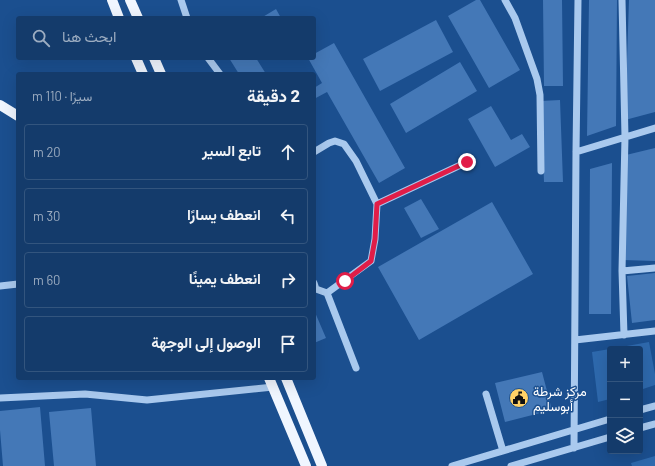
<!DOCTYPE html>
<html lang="ar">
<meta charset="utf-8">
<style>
body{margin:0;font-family:Barlow,Vazirmatn,sans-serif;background:#1d4271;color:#f1f3f6;direction:rtl}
.controls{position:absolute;right:12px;bottom:12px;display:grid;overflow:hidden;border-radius:4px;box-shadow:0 4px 16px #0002}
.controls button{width:36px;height:36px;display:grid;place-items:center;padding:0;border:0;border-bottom:1px solid #33557e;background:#143b6b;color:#f1f3f6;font:20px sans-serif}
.stop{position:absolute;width:12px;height:12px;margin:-9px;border:3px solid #e11d48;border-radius:50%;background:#fff}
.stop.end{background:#e11d48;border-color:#fff;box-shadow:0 1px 4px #0008}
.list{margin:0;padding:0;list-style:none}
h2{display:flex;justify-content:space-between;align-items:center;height:52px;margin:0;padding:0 16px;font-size:17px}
h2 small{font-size:13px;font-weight:400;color:#9dadc1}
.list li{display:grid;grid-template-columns:26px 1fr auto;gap:12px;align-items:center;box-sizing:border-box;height:56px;margin:0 8px 8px;padding:0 8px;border:1px solid #33557e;border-radius:4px}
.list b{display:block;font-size:15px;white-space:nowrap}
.list em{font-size:13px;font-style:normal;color:#9dadc1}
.icon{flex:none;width:22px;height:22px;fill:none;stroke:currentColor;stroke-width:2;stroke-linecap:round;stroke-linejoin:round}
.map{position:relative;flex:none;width:655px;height:466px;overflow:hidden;direction:ltr}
.search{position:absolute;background:#143b6b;box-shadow:0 4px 16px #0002;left:16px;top:16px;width:300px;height:44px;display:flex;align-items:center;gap:10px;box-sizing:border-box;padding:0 14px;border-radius:4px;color:#9dadc1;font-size:15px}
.panel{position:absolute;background:#143b6b;box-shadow:0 4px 16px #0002;left:16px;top:72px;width:300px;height:308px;border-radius:4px;direction:rtl}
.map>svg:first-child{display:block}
</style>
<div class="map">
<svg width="655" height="466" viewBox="0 0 655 466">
<rect width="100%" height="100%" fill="#1b4f8f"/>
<path fill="#2e69ad" d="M649,342L655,374V385L640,390V349H610Z
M610,349V399L598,402L592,352Z
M655,456V466H632L631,463Z"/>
<path fill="#4478b7" d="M476,0H480L520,70L489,88L448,16Z
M543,0H562L563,86H544Z
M589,0H617L616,126L587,136Z
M629,0H655V112L625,120Z
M276,9L281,18H261Z
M436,20L453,52L380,91L363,59Z
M334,43L405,168L379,183L327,92L314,99V88L322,83L308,58H314V54Z
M229,58H256L266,74H239Z
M460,62L477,91L406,133L390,104Z
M560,100L563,182H544L541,101Z
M491,106L511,140L522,134L530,147L495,167L468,119Z
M655,148V261L623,260L626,155Z
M612,163L611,314H589L590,169Z
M421,199L439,229L421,238L404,208Z
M492,202L533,274L419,340L378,267Z
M655,273V320L632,323L627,276Z
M314,310L326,338L314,343Z
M542,372L552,410L505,422L495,383Z
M40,407L45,466H3L0,430V411Z
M91,408L96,466H54L49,412Z"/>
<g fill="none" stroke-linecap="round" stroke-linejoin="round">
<path stroke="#a9c9ee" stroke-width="7" d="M181,0L187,18
M505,0L515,18L537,79L540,95L541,171
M622,0L625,137L622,271L624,335
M208,58L220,74
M314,152L329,143L335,141L344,144L356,161L377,204L375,239L371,261L327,293L316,289L314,283
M576,152L655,128
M377,204L467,162
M622,271L655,268
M0,286L18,284
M327,293L356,368
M575,340L655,331
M486,394L503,451
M0,398L85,394L147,400L273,387
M640,410L655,406
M640,428L655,424
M574,448L576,152L578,0
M452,466L610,419
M511,466L610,437"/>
<path stroke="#f0f6ff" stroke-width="10" d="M112,0L119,18
M130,0L138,18
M136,58L143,74
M154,58L161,74
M0,105L18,116
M269,378L306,466
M286,378L322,466"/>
</g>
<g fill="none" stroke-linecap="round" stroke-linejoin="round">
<path stroke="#e11d48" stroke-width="5" d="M345,281L371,261L375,239L377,204L467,162"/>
</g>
<defs>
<symbol id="civic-disc" viewBox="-11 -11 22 22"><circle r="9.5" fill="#ffd166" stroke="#1b4f8f"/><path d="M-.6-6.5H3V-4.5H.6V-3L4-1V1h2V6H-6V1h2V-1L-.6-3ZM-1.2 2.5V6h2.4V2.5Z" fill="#111"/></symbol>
</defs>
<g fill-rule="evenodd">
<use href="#civic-disc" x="508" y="387" width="22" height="22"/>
</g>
<g text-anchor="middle" stroke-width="3" stroke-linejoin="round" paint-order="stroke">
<g font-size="13" fill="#fff" stroke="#1b4f8f" text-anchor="start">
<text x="533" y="396">مركز شرطة<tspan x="533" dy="15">أبوسليم</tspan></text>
</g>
</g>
</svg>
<div class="controls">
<button>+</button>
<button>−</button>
<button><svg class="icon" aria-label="layers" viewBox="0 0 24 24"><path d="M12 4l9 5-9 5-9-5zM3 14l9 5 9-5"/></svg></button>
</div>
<div class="stop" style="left:345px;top:281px"></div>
<div class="stop end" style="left:467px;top:162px"></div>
<div class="search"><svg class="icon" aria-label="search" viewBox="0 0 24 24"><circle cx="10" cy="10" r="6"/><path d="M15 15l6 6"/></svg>ابحث هنا</div>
<section class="panel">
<h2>2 دقيقة<small>سيرًا · 110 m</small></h2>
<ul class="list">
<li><svg class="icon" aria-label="ahead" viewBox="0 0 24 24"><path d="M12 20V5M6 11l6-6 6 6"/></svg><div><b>تابع السير</b></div><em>20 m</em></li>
<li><svg class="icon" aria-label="left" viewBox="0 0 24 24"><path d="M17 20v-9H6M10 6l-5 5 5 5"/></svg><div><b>انعطف يسارًا</b></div><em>30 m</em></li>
<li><svg class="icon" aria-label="right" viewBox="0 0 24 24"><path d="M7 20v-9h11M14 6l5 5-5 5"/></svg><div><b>انعطف يمينًا</b></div><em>60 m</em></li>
<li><svg class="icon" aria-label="arrive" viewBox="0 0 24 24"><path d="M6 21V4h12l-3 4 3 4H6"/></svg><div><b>الوصول إلى الوجهة</b></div></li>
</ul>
</section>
</div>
